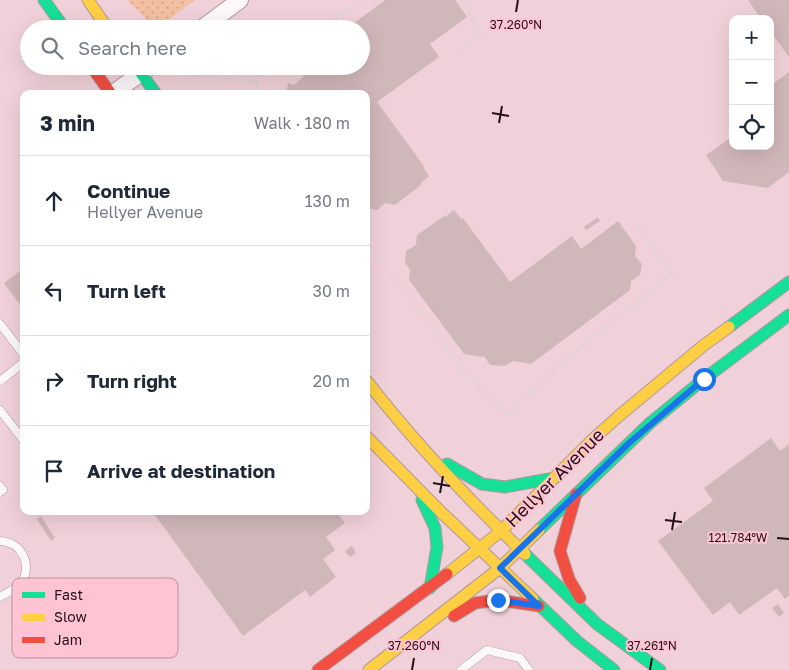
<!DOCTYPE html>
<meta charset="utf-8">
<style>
body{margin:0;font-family:"Golos Text",sans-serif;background:#f6f6f7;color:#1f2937}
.controls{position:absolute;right:15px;top:15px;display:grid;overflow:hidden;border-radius:10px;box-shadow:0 5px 20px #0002}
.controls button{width:45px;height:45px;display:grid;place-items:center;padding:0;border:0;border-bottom:1px solid #e0e1e3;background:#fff;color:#1f2937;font:25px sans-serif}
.stop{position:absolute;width:15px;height:15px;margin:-11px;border:4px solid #1a73e8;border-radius:50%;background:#fff}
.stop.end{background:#1a73e8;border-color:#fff;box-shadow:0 1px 5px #0008}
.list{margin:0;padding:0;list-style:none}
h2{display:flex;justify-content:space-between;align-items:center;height:65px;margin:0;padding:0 20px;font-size:21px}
h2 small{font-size:16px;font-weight:400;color:#747a83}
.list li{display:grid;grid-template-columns:32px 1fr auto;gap:15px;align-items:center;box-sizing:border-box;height:90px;padding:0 20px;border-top:1px solid #e0e1e3}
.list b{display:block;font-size:19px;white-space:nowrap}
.list p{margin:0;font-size:16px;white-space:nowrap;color:#747a83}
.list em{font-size:16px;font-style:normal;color:#747a83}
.icon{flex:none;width:28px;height:28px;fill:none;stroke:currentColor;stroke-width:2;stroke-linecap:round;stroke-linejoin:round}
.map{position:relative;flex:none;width:789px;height:670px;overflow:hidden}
.search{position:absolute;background:#fff;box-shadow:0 5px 20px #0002;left:20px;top:20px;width:350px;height:55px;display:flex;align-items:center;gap:12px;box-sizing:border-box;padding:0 18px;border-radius:28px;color:#747a83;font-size:19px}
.panel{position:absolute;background:#fff;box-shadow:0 5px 20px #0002;left:20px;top:90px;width:350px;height:425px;border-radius:10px}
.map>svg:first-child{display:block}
</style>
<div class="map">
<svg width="789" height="670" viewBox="0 0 789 670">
<defs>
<pattern id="grass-dots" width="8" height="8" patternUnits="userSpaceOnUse" patternTransform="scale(1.25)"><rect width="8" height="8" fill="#f4c0a2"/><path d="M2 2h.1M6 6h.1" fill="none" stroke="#d1a48b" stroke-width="1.8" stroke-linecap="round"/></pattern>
</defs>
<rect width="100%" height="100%" fill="#f1d1d9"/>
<path fill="url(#grass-dots)" d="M127,0H195L156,29Z"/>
<path fill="#d0b7ba" d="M385,0H455L467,17L430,44L439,57L377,102L424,166L423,167L429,176L420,184L421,185L395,205L385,203L377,210L366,208V94H286L288,83L294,85L303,77L305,66H361V29H346Z
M748,0H789V57L770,31V19H761Z
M789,72V172L768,188L723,181L706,155L733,136V146H770V86Z
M454,210L462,220L463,218L510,282L572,236L581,249L618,221L636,246L635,256L642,264L640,275L631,281L630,290L531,364L513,361L504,366L490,365L484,356L482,357L464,354L409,280L410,270L405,263L406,251L416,245L417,235L444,216L445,217Z
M598,217L600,221L586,230L584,227Z
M24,268V310L4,283Z
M771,438L780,451L789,444V596L785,599L777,588L739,615L730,602L713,615L658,541L713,501L704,488Z
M152,511H336L345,523L326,537L335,550L323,559L336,577L310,597L305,590L243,636Z
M41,516L55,538L51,541L37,519Z
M352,546L356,553L350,557L345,551Z
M778,604L784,613L779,617L772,608Z"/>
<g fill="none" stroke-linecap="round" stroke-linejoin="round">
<defs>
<path id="lane" d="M0,324L24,355
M0,381L24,362
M0,410L24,441
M0,486L3,490L0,492
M0,541C22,542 34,566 20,584C16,589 6,593 0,597
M461,670L487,650L520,658L529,670"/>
<path id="street" d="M201,29L240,0
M112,94L151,66"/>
<path id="fast" d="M44,0L65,29
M136,66L156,94
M729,327L789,282
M447,464L482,484L505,487L555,478
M422,500L435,528L437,547L430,588
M539,530L650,423L704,379L789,315
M525,554L597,624L660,670
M533,599L577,641L614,670"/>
<path id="slow" d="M88,0L108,29
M366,380C414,442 469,500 525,554
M366,436L442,513L533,599
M447,574L501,531L592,440L620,415L704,345L729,327
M369,670L500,568L539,530"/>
<path id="jam" d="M91,66L111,94
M576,494L560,551L569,579L580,598
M454,616L475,603L498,600L539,606
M318,670L447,574"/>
</defs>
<use href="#lane" stroke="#b1989f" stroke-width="9"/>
<use href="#street" stroke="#b1989f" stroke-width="18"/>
<use href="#fast" stroke="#b1989f" stroke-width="13"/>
<use href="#slow" stroke="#b1989f" stroke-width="13"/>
<use href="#jam" stroke="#b1989f" stroke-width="13"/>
<path stroke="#ded4d7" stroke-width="2.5" stroke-dasharray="4 4" stroke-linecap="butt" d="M322,29L362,0
M460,50L481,33L461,2L463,0
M177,74L255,82L262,94
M255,82L273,66
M366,239L462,369L507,415L563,362L672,273L639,228"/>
<use href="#lane" stroke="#fdf8f9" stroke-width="8"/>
<use href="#street" stroke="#fdf8f9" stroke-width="16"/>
<use href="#fast" stroke="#16e098" stroke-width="11"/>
<use href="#slow" stroke="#ffcf43" stroke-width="11"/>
<use href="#jam" stroke="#f24e42" stroke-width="11"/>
</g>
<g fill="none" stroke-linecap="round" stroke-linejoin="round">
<path stroke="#1a73e8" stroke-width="6" d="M498,600L539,606L500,568L629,443L704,379"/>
</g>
<path fill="none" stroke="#251117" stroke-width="2" d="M516,12L518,0M492,113L509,116M499,123L502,106M433,483L450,486M440,493L443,476M665,520L682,522M672,530L675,512M777,538L789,539M412,670L414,658M650,670L652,658"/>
<g text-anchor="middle" stroke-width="4" stroke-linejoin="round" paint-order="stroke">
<g font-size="18" fill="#251117" stroke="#fec4d3">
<text transform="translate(555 478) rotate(-45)" y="6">Hellyer Avenue</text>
</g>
</g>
<rect x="12" y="578" width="166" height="80" rx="8" fill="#fec4d3" stroke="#bd8e9b" stroke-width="1"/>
<rect x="22" y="592" width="23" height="6" fill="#16e098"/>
<rect x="22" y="614" width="23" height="7" fill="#ffcf43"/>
<rect x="22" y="637" width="23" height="6" fill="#f24e42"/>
<g font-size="14" fill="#251117">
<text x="54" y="600">Fast</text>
<text x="54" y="622">Slow</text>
<text x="54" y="645">Jam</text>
</g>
<g font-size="12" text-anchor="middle" fill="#251117" stroke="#fec4d3" stroke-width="4" stroke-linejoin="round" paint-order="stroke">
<text x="516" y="29">37.260°N</text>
<text x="738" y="542">121.784°W</text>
<text x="414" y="650">37.260°N</text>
<text x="652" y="650">37.261°N</text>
</g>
</svg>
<div class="controls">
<button>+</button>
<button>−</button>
<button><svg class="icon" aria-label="locate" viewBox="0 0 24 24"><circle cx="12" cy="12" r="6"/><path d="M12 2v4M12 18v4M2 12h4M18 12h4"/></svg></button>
</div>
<div class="stop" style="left:704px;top:379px"></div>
<div class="stop end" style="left:498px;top:600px"></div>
<div class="search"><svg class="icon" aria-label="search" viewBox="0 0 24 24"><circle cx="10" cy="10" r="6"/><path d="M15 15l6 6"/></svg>Search here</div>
<section class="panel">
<h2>3 min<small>Walk · 180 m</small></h2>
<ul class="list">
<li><svg class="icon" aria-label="ahead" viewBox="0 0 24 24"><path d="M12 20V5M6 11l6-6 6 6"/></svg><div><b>Continue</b><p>Hellyer Avenue</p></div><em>130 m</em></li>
<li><svg class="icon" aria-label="left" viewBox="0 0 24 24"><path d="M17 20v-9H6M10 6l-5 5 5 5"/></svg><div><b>Turn left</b></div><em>30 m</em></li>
<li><svg class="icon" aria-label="right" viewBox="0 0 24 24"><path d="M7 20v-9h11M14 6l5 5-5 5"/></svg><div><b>Turn right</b></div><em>20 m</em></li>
<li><svg class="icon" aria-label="arrive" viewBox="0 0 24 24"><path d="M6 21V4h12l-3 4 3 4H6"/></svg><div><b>Arrive at destination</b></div></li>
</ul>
</section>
</div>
